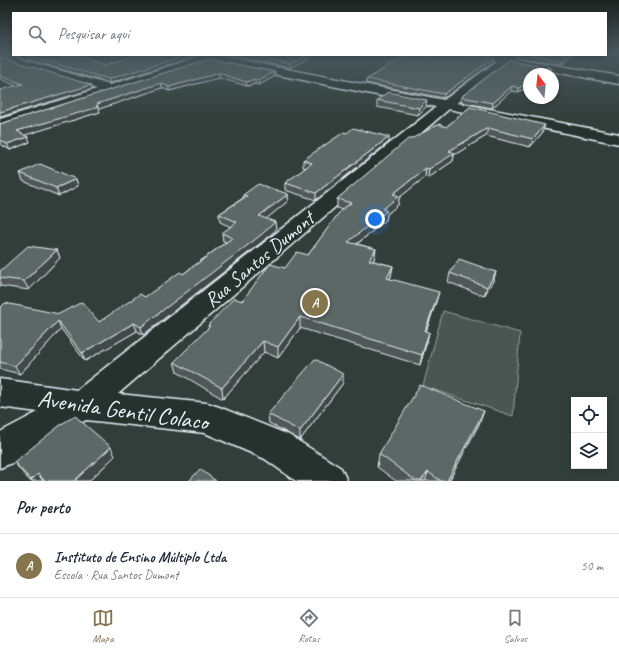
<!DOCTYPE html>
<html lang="pt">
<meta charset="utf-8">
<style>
body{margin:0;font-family:Caveat,sans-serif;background:#f6f6f7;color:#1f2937}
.controls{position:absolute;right:12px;bottom:12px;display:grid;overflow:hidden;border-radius:0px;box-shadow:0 2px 6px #0003}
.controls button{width:36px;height:36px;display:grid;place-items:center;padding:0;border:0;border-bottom:1px solid #e0e1e3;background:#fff;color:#1f2937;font:20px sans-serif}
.compass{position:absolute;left:523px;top:68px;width:36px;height:36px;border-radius:50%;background:#fff;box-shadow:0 2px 6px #0003;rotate:345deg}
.you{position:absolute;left:375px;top:219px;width:14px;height:14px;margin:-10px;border:3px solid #fff;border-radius:50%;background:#1a73e8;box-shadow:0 0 0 6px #1a73e833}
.badge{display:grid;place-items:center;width:26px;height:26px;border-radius:50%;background:#84754c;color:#fff;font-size:13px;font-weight:700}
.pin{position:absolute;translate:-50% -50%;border:2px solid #fff;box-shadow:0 1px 4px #0006}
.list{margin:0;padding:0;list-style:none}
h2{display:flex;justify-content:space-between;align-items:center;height:52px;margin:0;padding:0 16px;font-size:17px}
h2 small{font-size:13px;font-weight:400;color:#747a83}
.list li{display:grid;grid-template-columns:26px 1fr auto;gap:12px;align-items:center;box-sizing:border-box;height:64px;padding:0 16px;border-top:1px solid #e0e1e3}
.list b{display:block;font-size:15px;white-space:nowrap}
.list p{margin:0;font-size:13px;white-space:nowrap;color:#747a83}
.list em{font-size:13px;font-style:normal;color:#747a83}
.icon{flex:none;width:22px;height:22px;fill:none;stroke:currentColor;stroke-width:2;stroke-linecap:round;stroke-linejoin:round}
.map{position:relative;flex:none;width:619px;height:481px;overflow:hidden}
.search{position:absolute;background:#fff;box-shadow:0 2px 6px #0003;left:12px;right:12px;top:12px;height:44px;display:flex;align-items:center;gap:10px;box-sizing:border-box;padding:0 14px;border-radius:0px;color:#747a83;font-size:15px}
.sheet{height:116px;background:#fff}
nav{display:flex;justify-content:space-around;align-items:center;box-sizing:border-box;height:56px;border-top:1px solid #e0e1e3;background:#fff;font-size:11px;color:#747a83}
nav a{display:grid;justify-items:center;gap:2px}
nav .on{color:#84754c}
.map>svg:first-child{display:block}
</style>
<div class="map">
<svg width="619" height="481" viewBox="0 0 619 481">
<rect width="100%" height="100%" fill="#323e39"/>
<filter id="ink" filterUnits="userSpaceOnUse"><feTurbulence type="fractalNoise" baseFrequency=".025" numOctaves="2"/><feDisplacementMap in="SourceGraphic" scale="8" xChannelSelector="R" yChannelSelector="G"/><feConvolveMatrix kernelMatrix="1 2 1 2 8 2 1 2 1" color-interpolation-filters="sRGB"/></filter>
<g filter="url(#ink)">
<path fill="#495651" stroke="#98a4a4" d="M443,311L520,333L513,416L423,386Z"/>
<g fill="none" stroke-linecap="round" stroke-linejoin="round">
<defs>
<path id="minor" d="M0,53L110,85L198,57L197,55H221L220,56L444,100L497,61L478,57L477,55H516L514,58L619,76V84L508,63L457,103L619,134V144L449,109L118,394L207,403L219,407L289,435L341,468L347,481H296L265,459L205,433L86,420L12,463L0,468V432L38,412L0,407V379L77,390L436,107L209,61L0,128V119L97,89L0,59Z"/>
</defs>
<use href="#minor" stroke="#e8f1f8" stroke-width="3"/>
<use href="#minor" fill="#26332d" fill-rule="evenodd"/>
</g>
<path fill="#4f5957" stroke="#e8f1f8" d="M2,52H13V55H73L105,65L137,55H196V56L110,83Z
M228,55H315L290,68Z
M395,55H480L493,62L444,98L366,83L367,79L404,57Z
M516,55H574L561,64L517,57Z
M0,57L92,89L17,86L0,79Z
M209,59L275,72V76L259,85L255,84L247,86L219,78L169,91L162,88L99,109L100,112L24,135L30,142L10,150L0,144V124Z
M509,60L552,68L551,73L549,74H529V86L518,92L511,91L492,108L461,102V97Z
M377,100L426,107L418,115L377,107Z
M470,107L542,133L530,147L486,136L454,155L453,161L428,178L425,177L399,198L398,205L387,214L386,220L357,244L376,249L374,259L373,261L393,266L391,276L390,279L436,302L426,331L429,332L420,365L300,328L278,358L264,352L223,399L177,372L174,362L209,327L208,325L285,268L308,255L342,210L337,208V199L411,139L446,127Z
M389,142L316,200L285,190V183L306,168L303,167V160Z
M20,173L76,179L78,186L59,196L23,181Z
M288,194V201L266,219L275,222L276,230L262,242L143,335L137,331L85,361L61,329L20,374L0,369V308L99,322L145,297L183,274L226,242L223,241L222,233L231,227L220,222L219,214L243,198V195Z
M57,250L60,258L29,290L0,286V271Z
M496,272L493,281L484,296L448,282L450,273Z
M343,383L300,440L269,423L268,414Z
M484,411L479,424L449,481H396L377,467L379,454Z
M115,456L89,481H30L21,471L14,462Z"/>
<path fill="#404947" stroke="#e8f1f8" d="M187,55H196V56L110,83L109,79Z
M308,55H315L290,68V64Z
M570,55H574L561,64L562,61Z
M494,58L493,62L444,98V94Z
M552,68L551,73L549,74H543Z
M275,72V76L259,85L258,80Z
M219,73V78L169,91V87Z
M255,79V84L247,86L246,82Z
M529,82V86L518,92L519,88Z
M161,83L162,88L99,109L100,112L19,137L17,131L96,106L97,104Z
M91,85L92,89L0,117V112Z
M512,86L511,91L492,108L493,103Z
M427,100L426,107L418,115L419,108Z
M545,125L542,133L530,147L533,139Z
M488,128L486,136L454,155L453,161L428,178L429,169L449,151Z
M28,137L30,142L10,150L7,144Z
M389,137V142L316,200V193Z
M426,168L425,177L399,198L398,205L387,214L386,220L348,251V242L383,209L393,194Z
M76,179L78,186L59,196L56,188Z
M288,194V201L260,224L259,216Z
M275,222L276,230L262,242L143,335L141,327Z
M376,249L374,259L368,270L369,260Z
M57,250L60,258L29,290L24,281Z
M393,266L391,276L386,288L387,278Z
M496,272L493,281L484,296L487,287Z
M439,292L436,302L423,341L425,331Z
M300,317V328L278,358V347Z
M58,321L61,329L20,374L15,366Z
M134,323L137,331L85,361L82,353Z
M429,332L427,342L420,365L422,355Z
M263,341L264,352L223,399L222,388Z
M343,374V383L300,440V431Z
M484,411L479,424L449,481H447Z
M111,447L115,456L89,481H74Z
M428,472L425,481H421Z
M38,474L43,481H32L31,480Z"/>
<path fill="#5c6865" stroke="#e8f1f8" d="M24,55H73L105,65L137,55H187L109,79Z
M246,55H308L290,64Z
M407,55H480L494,58L444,94L367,79Z
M529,55H570L562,61Z
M0,57L91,85L0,112V90L23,84L0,76Z
M209,59L275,72L258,80L255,79L246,82L219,73L169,87L161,83L97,104L98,105L96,106L99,107L17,131L28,137L7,144L0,140V124Z
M509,60L552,68L543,74H529V82L519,88L512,86L493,103L461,97Z
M388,92L427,100L419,108L377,100Z
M470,107L545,125L533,139L488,128L449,151L455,153L429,169L426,168L393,194L399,196L383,209L387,211L348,242L376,249L369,260L393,266L387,278L439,292L425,331L429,332L422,355L300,317L278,347L263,341L222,388L174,362L210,326L208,325L234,298L242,301L270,264L285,268L297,252L308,255L341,210L351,203L337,199L408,139H411L439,124L446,127Z
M353,128L389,137L316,193L285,183L312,163L303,160L344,132L347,133Z
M40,164L76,179L56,188L20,173Z
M258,184L288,194L259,216L275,222L261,235L141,327L134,323L82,353L58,321L15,366L0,362V308L5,303L59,314L82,302L99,322L140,294L145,297L180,272L183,274L232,238L222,233L237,222L219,214L247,196L243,195Z
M28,246L57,250L24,281L0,278V271Z
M459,259L496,272L487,287L450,273Z
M315,359L343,374L300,431L268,414Z
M420,385L484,411L447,481H441L428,472L421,481H416L379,454Z
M75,416L111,447L74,481H45L38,474L31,480L14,462L63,423Z
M200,469L216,481H189Z"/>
</g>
<linearGradient id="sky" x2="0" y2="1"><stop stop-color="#1c221f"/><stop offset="0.44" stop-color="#49585f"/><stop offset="1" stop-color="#49585f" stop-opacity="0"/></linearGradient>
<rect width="619" height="119" fill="url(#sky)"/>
<g text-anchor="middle" stroke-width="3" stroke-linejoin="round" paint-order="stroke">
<g font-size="20" fill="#e8f1f8" stroke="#26332d">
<text transform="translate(259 259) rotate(-40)" y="7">Rua Santos Dumont</text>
</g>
<g font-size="24" fill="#e8f1f8" stroke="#26332d">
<text transform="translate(123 410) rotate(8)" y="8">Avenida Gentil Colaco</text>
</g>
</g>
</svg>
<div class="controls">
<button><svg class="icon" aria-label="locate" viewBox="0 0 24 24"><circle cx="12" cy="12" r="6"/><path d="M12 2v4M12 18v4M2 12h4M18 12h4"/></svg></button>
<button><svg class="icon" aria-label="layers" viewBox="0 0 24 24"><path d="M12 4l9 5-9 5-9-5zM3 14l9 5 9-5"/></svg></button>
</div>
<svg class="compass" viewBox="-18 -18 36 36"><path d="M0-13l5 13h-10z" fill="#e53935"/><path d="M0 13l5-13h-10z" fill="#747a83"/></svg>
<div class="you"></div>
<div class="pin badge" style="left:315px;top:303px">A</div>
<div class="search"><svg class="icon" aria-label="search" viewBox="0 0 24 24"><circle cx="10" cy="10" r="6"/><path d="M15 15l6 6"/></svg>Pesquisar aqui</div>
</div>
<section class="sheet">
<h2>Por perto<small></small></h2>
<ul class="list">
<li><span class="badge">A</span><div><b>Instituto de Ensino Múltiplo Ltda</b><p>Escola · Rua Santos Dumont</p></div><em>50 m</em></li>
</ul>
</section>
<nav>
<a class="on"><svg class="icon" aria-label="map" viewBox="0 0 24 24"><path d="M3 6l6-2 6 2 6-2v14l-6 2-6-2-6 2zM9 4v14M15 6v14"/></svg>Mapa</a>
<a><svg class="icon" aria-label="directions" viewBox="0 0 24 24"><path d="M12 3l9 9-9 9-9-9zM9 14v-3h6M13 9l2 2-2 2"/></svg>Rotas</a>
<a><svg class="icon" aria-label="saved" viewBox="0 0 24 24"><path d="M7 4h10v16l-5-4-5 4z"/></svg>Salvos</a>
</nav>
